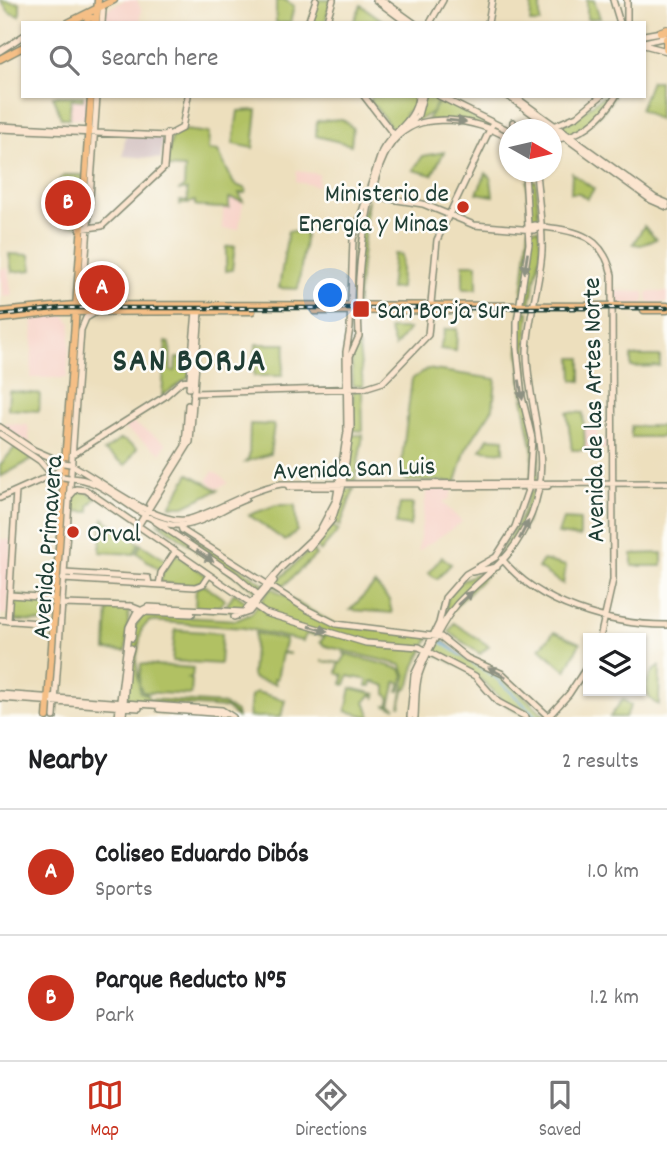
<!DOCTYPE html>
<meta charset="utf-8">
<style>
body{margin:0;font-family:Dekko,sans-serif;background:#f6f6f6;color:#202124}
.controls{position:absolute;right:21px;bottom:21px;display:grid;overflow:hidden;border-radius:0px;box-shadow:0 2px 5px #0004}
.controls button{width:63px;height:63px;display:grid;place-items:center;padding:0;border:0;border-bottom:2px solid #e0e0e0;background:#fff;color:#202124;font:35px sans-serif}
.compass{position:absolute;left:499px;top:119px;width:63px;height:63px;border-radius:50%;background:#fff;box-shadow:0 2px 5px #0004;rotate:98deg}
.you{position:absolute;left:331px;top:296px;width:24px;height:24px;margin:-18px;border:5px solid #fff;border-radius:50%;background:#1a73e8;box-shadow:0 0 0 10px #1a73e833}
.badge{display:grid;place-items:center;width:46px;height:46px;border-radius:50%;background:#c8321e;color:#fff;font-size:23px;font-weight:700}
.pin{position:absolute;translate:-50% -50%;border:4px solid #fff;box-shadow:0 2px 7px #0006}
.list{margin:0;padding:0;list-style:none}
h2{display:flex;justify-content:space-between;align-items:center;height:91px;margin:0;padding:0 28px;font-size:30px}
h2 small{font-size:23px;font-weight:400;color:#757577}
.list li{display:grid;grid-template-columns:46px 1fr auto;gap:21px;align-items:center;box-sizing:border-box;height:126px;padding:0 28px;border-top:2px solid #e0e0e0}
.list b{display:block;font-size:26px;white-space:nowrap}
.list p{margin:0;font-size:23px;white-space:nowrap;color:#757577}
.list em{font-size:23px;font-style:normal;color:#757577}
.icon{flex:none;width:38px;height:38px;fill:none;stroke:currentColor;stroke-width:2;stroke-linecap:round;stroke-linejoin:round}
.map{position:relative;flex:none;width:667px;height:717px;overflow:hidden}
.search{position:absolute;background:#fff;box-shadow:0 2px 5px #0004;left:21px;right:21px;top:21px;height:77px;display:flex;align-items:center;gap:18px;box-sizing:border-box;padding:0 24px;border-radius:0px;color:#757577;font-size:26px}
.sheet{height:343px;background:#fff}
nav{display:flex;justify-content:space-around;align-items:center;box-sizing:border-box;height:98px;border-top:2px solid #e0e0e0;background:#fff;font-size:19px;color:#757577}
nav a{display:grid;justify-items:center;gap:4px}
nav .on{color:#c8321e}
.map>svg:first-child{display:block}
</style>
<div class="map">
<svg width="667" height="717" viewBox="0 0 667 717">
<rect width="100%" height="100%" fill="#fdfcf7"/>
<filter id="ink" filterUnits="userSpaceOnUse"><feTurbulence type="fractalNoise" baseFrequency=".0143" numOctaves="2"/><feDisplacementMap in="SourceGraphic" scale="14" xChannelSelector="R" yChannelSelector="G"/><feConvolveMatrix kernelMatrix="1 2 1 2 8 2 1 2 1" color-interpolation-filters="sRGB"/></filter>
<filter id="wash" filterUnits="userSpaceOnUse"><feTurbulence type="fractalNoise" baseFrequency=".00686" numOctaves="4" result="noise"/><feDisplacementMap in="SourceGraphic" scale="28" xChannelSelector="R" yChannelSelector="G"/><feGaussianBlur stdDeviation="1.57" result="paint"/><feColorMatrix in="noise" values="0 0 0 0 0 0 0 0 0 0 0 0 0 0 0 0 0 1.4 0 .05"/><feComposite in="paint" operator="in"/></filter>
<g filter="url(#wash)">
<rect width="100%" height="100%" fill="#eddfbd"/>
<path fill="#f7d1c6" d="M125,0H137L141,9L140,23H103L105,10Z
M83,96H90L88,119L69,118L71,99L83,100Z
M297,171L319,174L318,186L296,182Z
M224,197L243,202L239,229H222Z
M8,268L12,296L3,297L0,269Z
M614,291L644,292V304H614Z
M647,292H667V303H648Z
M65,315L71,323L67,378H31L33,317Z
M128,420L166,443L161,453L120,426Z
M3,423L28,425L30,445L8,430Z
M583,427H597V440L611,441V449H583Z
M213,471L221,476L228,483L218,488L207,481Z
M427,488H453L449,501L445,500L443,503L462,522L418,551Z
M0,539L12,540L7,614H0Z"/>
<path fill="#d2bfbf" d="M125,136L162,138L161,159L123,156Z"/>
<path fill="#b1c164" stroke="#687f4c" stroke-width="2" d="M0,0L20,3V16L10,13Z
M276,0H285L294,6L290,23H276Z
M317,0H331L325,23H309Z
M532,0H540V23H530Z
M587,0H594L600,18L587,19Z
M361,5L386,23H353Z
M651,81H659V120L640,109Z
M53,96H83V100L71,99L69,118H61Z
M372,96H417L416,106L405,114L403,124L394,131L370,100Z
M423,96L438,100L433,111L414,123Z
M603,96H614C604,114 588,125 570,135L558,127L574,119Z
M441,99L488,125L487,127L427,120Z
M257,110L253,148L233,144L238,111Z
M342,119L353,128L351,145L316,136L317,121Z
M184,130L209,133L208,150L218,151L234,184L246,189L245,193H239L243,201L229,198V208C215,207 210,209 195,205V201L180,205V201H188L187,190H180L184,187L185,168L166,167L172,136Z
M444,152L432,175L413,170L423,156Z
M486,173L491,179L493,196L477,193Z
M572,173L594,189L587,199L579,193H571Z
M65,175H85L81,226L66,225L63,214L45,192Z
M527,181H536L539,224H529Z
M368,198L357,305H350L355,236Z
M644,226L656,239L641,245L633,244Z
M529,229H539L541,252L530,304H521Z
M288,231L306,233L298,289L279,288Z
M235,246L232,270L226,271V247Z
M9,254L30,255L32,270L12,272Z
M394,254L402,255L400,288L390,289Z
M463,264H477V289H463Z
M520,311L529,312L526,355L529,395H523L518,343Z
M389,329H409L395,347Z
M445,329H457L456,351L440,349Z
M166,342L170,343L171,371H175L176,358L191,359L189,377L162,396Z
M256,344H286L282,376H254Z
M355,346L359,347L363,386H353L351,353Z
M631,356H660V366L631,367Z
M572,358H581V381L573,380Z
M427,369L496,379L493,408L466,449L456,482L408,481L400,475L412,379Z
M362,390L363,431L353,430V391Z
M9,391L40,394L39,411L8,409Z
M523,398H530L540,440L537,481H531L533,453Z
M567,412L583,413L585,444L583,450H572Z
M250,424L274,425L270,454L245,462L249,457Z
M631,426H662V437H631Z
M352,435H363L355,481H346Z
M488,438L504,439V452L481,450Z
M121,439L137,448L126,465L104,451Z
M16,446L33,459L0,477V465Z
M189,474L218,490L184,506H170Z
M344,489H354L340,526L332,522Z
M84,490L96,498L89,506L90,512L70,511V497L75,491Z
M534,490L526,523L503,559L498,555L521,517L530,491Z
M400,504H413L410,526L396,524Z
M276,505H295L297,531L285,541L249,515Z
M103,518L139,543L134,554L100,552Z
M563,519L580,520V537L558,534Z
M157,522L178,527L264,584L258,592Z
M330,525L339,530L320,552L314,545Z
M141,544L167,561L161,571L137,553Z
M311,549L316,555L280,589L273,585Z
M662,553V566H632V554Z
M176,554L207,576C198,590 177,584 161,583L162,574Z
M442,557L451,564L437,579L428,573Z
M543,560L566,566L563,584L538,568Z
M490,571L450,612H447C442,588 470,573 490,571Z
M375,584L389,600L392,613L350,610Z
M204,585L225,600L215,611L195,609L196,588Z
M271,588L335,624L430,636L414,668L410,685L404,690L400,707L406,676L401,665L326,646L320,642L325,636L306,634L303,641L244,628L150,621L142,628L136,661L140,692L148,695V699L223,704L236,712L237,717L226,708L126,701L134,628L143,615L237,620L251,614Z
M234,593L249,604L244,610H224Z
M12,595L51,599L50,623L10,620Z
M108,606L129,608L126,651L106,650Z
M454,623L489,646L480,654L449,632Z
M175,630L222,633L220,664L172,661Z
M554,632L580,643L566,671L540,648Z
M255,633L286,640L282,652L291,654L282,653L277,679H274L276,684L254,679L252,675Z
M440,638L470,662L500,674L547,717C503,717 506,697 477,677C464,667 447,660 433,653Z
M343,653L401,669L404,675L400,691H398L401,683L396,682L390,705L396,708L384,705H388L390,699L386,694V686L372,681L371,686H367L368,680L348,676L345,685L342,684L343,675L337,673L339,663L321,661L341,663L346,655Z
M141,664L193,668L192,677L188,678L192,680L191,695L143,692L139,685Z
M660,666L659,705C641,698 644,674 660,666Z
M351,688L376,694L375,698L372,694L365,702L371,717L346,711Z
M256,692L285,700L281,717H249L251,696Z
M623,699L631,706L625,717H610Z"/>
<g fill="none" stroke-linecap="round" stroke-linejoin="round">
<path stroke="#67a0d6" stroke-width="2" d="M438,640L496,678L537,717"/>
</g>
</g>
<g filter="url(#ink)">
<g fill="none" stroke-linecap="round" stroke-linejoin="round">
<defs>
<path id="secondary" d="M376,0L407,23
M382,0L414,23
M613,0L620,23
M627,0V23
M102,23L103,10
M308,23L316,0
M326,23L333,0
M430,23L443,0
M488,23L492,0
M644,35L661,32
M644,42L667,37
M644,45L667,51
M0,51L23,36
M364,96L394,135
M439,96L510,131
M508,96L651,200L667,207
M514,96L655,198L667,203
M0,126L91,131
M409,126L418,115L423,96
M0,129L167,136L182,128L188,96
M513,130V122
M545,130L577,116L601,96
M552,140C579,137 602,120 616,96
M371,196L423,204L474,225L534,230L540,227
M528,227C535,223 537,226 544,227C578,231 603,236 612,275L613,580L600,638
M80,229L102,226L164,168L167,133
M81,297L84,284L97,96
M358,307C358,267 368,163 398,136C413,122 429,120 448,120C469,121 493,128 510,139
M189,388L196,311
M193,393L364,388L383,382L428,335L437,240L492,125
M0,427L34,450L64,463
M0,434L40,461L52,475
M72,455L164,397L182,381L192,379
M70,464C98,478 160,529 190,519C221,510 248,490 281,484L667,483
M69,478C111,477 140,530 185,525C206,522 226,506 246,499
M289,487H342
M422,487L548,486
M69,497L76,489L86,490L265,613L366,643L419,647L475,676L498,702L526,717
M0,498L56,473L63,465
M149,504L185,446L188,405
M156,522L235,575L258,595
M180,524L182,530L306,609L336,624L441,637L467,658L503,674L549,717
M138,526L190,442L200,311
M309,548L332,520L342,489L351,427L350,356L359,336L358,310
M502,559C539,605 610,625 667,625
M472,572L497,567
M64,573L148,578L149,584
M63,579L195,587L203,584L209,575
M159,585L161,573L175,552
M10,595L54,598
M62,604L131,606
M130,606L145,612L192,614
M234,617L249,612L274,581
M0,620L52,624
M8,621L16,491
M132,638L134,622L142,613
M0,694L222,710L233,717
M0,698L139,708
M159,709L226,714
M54,717L81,330L86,318L96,312
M118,717L129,627L136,613L148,607L244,612L282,567L319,532L336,500L347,432L346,352L350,328L353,239L382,151C393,130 416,122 418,96
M123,717L127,662L131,648
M410,717L414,675L439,623L445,598L466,574L496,557L515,527L529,487L532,438L522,397L517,349V322L529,244L525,172
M415,717C416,703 415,688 419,674C425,656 444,619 457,604C489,569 510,564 531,515C555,458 527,408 527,352C528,317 540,285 542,251C543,225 538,198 536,172
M548,717L569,694L588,665"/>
<path id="primary" d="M87,18H93L96,23L98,0
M68,23L114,0
M0,59L23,47
M84,284L87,295L97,305
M644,310H667
M315,311L466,310
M0,312L74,305L667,306
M0,319L57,312L252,311
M47,717L91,96"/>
<path id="highway" d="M661,32L667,30
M667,39V48"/>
</defs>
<use href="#secondary" stroke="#868e78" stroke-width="8"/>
<use href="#primary" stroke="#868e78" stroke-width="9"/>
<use href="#highway" stroke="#868e78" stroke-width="10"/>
<use href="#secondary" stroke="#fbe5cf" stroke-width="5"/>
<use href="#primary" stroke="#f5bf86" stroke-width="6"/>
<use href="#highway" stroke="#f5bf86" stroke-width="8"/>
<defs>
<path id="rail" d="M0,315L62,308H667"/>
</defs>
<use href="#rail" stroke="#1f3d34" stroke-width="4.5"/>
<use href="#rail" stroke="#fdfcf7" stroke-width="2" stroke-dasharray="5" stroke-linecap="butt"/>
<defs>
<path id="secondary-bridge" d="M64,463L70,464
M63,477L69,478"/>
</defs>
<use href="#secondary-bridge" stroke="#868e78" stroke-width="8" stroke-linecap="butt"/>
<use href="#secondary-bridge" stroke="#fbe5cf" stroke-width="5"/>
</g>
<defs><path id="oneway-solid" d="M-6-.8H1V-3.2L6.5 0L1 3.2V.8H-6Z" transform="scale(1.75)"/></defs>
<g fill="#8d9182">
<use href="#oneway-solid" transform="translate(456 121) rotate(6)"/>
<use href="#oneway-solid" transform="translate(526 263) rotate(99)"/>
<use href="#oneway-solid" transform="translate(521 390) rotate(81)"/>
<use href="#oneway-solid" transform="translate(524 530) rotate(-63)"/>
<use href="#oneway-solid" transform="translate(205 556) rotate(33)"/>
<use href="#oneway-solid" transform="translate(465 598) rotate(-42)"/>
<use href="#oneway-solid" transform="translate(318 629) rotate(16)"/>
<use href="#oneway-solid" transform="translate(497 672) rotate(-151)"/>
</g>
</g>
<g fill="#c8321e" stroke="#fdfcf7" stroke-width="2.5">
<circle cx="463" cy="207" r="7"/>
<rect x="352" y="300" width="18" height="18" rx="3.5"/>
<circle cx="73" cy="532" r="7"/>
</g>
<g text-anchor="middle" stroke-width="5" stroke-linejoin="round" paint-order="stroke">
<g font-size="26" fill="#1f3d34" stroke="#fdfcf7" text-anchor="start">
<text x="449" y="201" text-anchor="end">Ministerio de<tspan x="449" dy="30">Energía y Minas</tspan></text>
<text x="377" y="318">San Borja Sur</text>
<text x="87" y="541">Orval</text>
</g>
<g font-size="26" fill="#1f3d34" stroke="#fdfcf7">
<text transform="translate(592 410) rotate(-91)" y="9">Avenida de las Artes Norte</text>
<text transform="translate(354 467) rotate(-2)" y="9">Avenida San Luis</text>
<text transform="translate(46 547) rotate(-86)" y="9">Avenida Primavera</text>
</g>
<g font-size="33" font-weight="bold" letter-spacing="2" fill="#1f3d34" stroke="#fdfcf7">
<text x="190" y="370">SAN BORJA</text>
</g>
</g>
</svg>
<div class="controls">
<button><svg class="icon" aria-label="layers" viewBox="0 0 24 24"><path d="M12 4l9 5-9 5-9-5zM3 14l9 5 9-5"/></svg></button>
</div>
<svg class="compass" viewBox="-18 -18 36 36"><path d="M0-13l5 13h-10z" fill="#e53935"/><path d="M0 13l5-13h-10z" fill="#757577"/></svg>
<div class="you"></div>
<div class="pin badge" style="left:102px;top:288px">A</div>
<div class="pin badge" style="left:68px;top:203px">B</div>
<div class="search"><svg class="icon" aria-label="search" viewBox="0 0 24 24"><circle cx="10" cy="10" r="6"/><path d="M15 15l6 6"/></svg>Search here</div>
</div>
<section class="sheet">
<h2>Nearby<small>2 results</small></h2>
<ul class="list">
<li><span class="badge">A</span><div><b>Coliseo Eduardo Dibós</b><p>Sports</p></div><em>1.0 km</em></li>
<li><span class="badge">B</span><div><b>Parque Reducto N°5</b><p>Park</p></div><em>1.2 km</em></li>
</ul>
</section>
<nav>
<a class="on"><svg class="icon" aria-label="map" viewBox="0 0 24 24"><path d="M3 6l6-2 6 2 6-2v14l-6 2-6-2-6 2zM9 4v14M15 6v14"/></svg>Map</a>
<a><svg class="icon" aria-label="directions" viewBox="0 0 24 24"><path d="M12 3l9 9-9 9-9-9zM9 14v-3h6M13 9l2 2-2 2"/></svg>Directions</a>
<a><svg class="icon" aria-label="saved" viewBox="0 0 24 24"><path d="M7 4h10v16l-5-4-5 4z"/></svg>Saved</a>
</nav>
